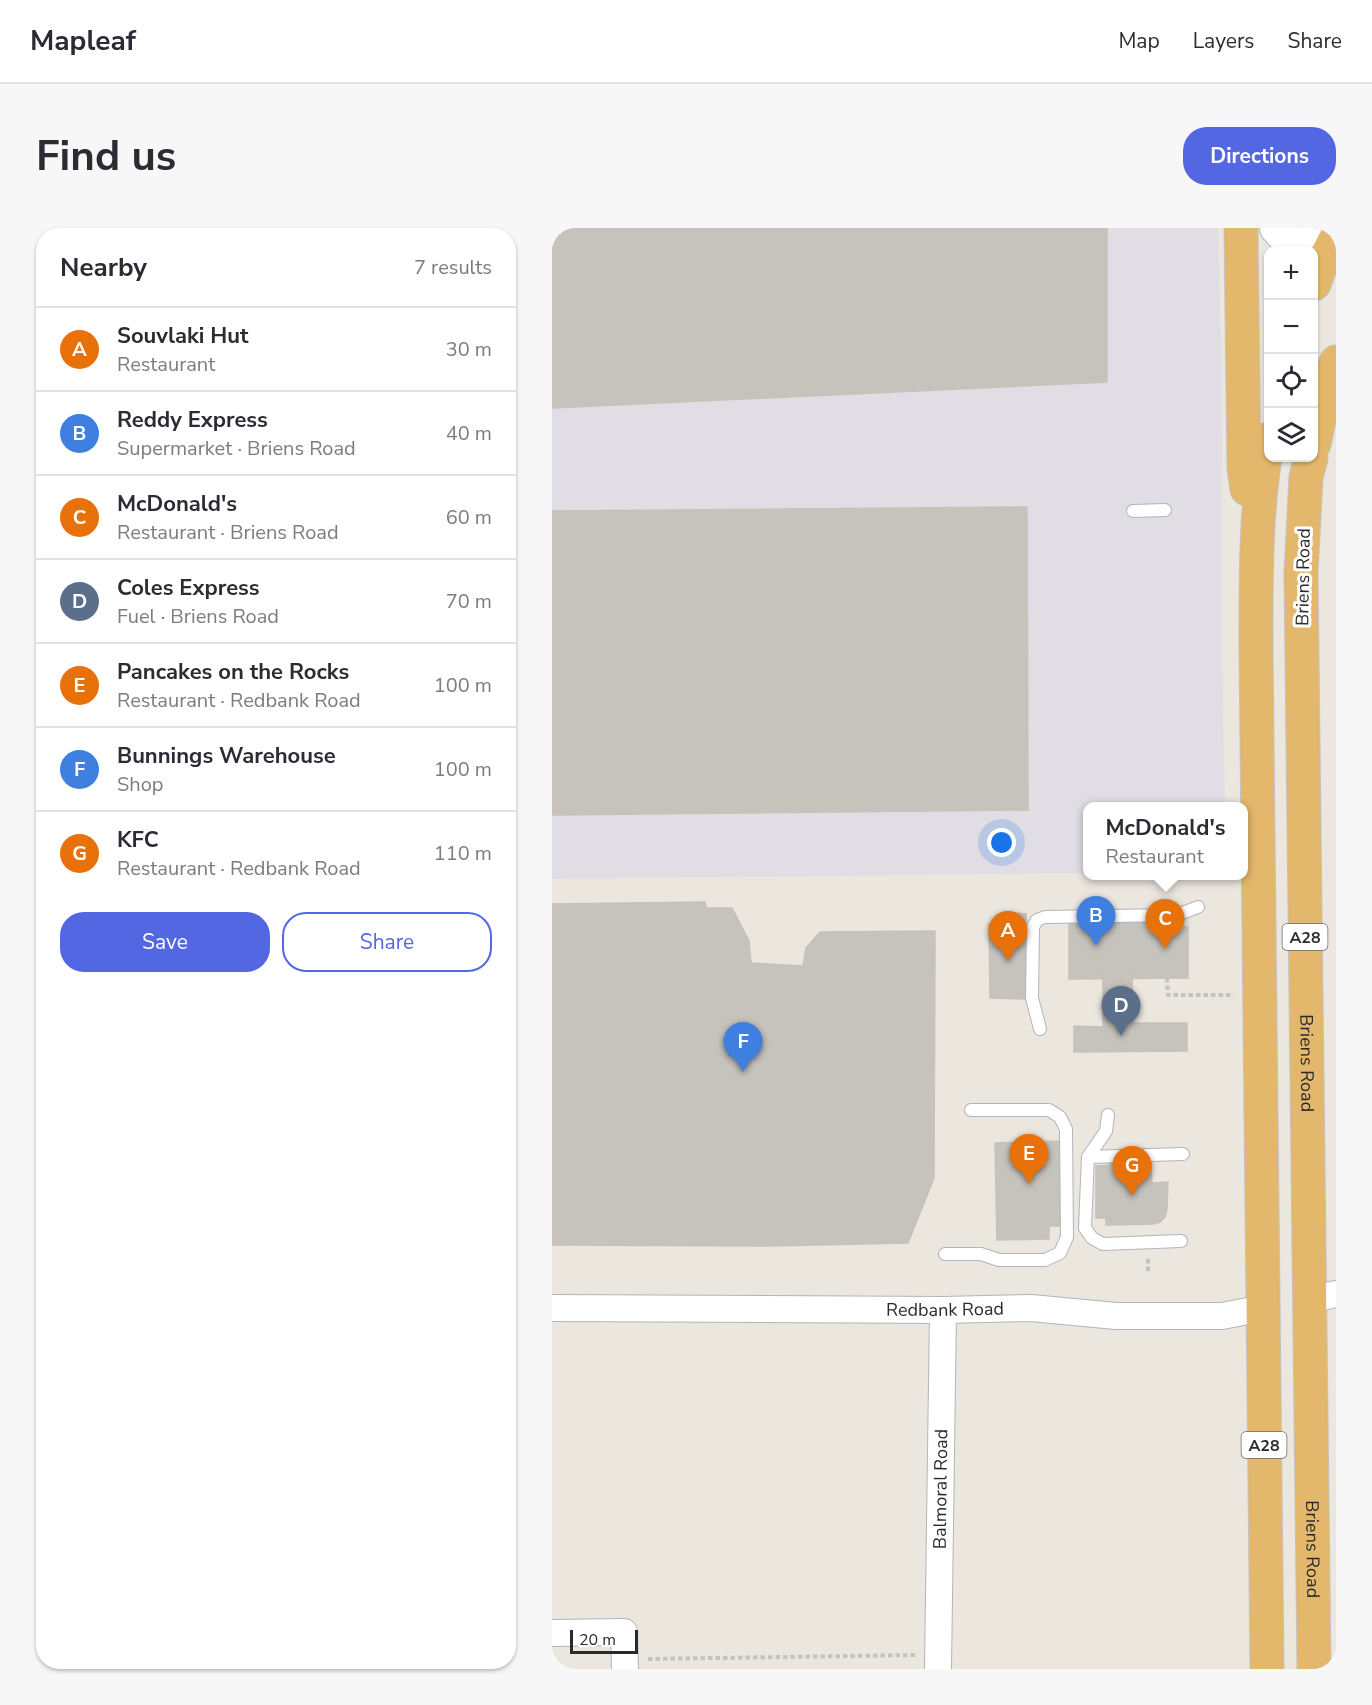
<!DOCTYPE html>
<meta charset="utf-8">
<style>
body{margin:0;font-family:"Nunito Sans",sans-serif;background:#f7f7f7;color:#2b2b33}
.controls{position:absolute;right:18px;top:18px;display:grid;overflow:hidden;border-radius:12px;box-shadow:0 2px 4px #0004}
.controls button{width:54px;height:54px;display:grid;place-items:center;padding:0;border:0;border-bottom:2px solid #e1e1e2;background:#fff;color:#2b2b33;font:30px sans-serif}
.scale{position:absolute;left:18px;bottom:15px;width:68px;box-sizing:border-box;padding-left:6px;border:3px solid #2a2a2a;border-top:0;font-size:16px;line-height:21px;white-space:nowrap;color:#2a2a2a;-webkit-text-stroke:4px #fff;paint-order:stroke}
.you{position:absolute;left:450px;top:615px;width:21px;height:21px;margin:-15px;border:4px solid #fff;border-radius:50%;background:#1a73e8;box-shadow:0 0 0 9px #1a73e833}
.badge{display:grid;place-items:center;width:39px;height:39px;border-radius:50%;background:#5367e3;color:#fff;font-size:20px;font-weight:700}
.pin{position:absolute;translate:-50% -50px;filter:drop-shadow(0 2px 3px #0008)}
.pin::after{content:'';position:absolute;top:32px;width:21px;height:18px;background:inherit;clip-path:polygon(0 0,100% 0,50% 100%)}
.popup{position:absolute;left:531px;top:574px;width:165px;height:78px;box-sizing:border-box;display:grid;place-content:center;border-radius:12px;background:#fff;filter:drop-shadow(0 2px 4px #0005);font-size:20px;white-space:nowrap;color:#7c7c81}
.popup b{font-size:22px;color:#2b2b33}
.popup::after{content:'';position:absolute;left:50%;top:100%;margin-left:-12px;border:12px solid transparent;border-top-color:#fff}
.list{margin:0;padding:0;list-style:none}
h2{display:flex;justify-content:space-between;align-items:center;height:78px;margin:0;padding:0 24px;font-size:26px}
h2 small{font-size:20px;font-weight:400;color:#7c7c81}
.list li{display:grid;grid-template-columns:39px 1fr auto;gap:18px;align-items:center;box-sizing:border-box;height:84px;padding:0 24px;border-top:2px solid #e1e1e2}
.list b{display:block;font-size:22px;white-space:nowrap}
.list p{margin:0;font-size:20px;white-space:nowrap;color:#7c7c81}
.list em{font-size:20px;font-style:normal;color:#7c7c81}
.actions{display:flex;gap:12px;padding:18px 24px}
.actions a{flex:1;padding:14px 0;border:2px solid #5367e3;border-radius:24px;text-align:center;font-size:21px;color:#5367e3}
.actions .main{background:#5367e3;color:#fff}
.icon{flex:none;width:33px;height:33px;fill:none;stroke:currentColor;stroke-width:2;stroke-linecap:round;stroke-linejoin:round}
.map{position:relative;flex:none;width:784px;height:1441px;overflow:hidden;border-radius:24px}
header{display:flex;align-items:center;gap:36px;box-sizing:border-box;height:84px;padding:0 30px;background:#fff;border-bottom:2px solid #e1e1e2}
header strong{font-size:28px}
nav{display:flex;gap:33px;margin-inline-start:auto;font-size:21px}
.intro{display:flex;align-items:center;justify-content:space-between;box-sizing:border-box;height:144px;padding:0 36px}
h1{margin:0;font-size:42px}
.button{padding:15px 27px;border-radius:24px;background:#5367e3;color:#fff;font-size:21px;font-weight:700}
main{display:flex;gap:36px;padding:0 36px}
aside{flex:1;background:#fff;border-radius:24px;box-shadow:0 2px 4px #0004}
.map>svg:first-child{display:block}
</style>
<header>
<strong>Mapleaf</strong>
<nav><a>Map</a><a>Layers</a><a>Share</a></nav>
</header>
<div class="intro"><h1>Find us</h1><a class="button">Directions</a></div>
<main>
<aside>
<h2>Nearby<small>7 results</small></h2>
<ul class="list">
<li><span class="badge" style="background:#e8710a">A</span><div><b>Souvlaki Hut</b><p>Restaurant</p></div><em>30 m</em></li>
<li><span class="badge" style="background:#3f7fe0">B</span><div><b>Reddy Express</b><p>Supermarket · Briens Road</p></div><em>40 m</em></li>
<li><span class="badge" style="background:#e8710a">C</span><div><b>McDonald's</b><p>Restaurant · Briens Road</p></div><em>60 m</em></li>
<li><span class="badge" style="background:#5c6f8a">D</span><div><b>Coles Express</b><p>Fuel · Briens Road</p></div><em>70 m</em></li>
<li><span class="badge" style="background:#e8710a">E</span><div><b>Pancakes on the Rocks</b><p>Restaurant · Redbank Road</p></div><em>100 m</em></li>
<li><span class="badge" style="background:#3f7fe0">F</span><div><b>Bunnings Warehouse</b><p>Shop</p></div><em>100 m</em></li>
<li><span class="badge" style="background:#e8710a">G</span><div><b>KFC</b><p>Restaurant · Redbank Road</p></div><em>110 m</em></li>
</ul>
<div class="actions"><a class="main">Save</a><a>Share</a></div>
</aside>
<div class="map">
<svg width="784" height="1441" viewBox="0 0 784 1441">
<rect width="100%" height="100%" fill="#ebe6de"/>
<path fill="#e0dee4" d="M0,0H666L670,160L669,384L673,578H535V645L0,651Z"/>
<path fill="#c6c3bd" stroke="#c6c2b8" stroke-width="1.5" d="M0,0H555V154L0,180Z
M475,279L476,582L0,587V283Z
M153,674L154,680H180L197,713L199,735L251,738L254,720L268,704L383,703L382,950L356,1015L218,1018L0,1017V676Z
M464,685L474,686V771L438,770L437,696Z
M625,692V699H636V750L517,751V693Z
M580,735L581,795H635V823L522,824V798L551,799V736Z
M509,913L510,998H497V1011L445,1012L443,915Z
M599,933L600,955L616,954L615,981L613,989L608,994L601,996L554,997V990H544V938L558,937V934Z"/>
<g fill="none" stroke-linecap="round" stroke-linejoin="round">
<defs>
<path id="service" d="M581,283L613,282
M488,801L480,770L481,699L485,692L493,689L625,687L646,679
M536,929L554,903L556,887
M629,1013L551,1016L540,1010L533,1000L536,929L631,926
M393,1026H429L447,1032H493L508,1025L515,1009L514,901L508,889L497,882H419"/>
<g id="minor">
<path d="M757,1072L784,1066"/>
<path id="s1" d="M0,1080L391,1082L479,1080L564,1088H670L712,1080"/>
<path d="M0,1405L72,1404L73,1441"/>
<path id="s2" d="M386,1441L391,1082"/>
</g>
<path id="tertiary" d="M724,0L744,22
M762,0L784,21"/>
<g id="trunk">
<path d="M689,0L692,240L695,261"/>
<path d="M762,56L767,42L784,10"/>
<path d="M762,216L771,174L784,134"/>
<path id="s3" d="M759,230L754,249L749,345L762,1441"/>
<path d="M715,1441L704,422C704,351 703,281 716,211"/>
</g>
</defs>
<use href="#service" stroke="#b2b4bc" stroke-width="14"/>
<use href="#minor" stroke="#b2b4bc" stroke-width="28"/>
<use href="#tertiary" stroke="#b2b4bc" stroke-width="34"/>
<use href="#trunk" stroke="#c3c3c3" stroke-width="35"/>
<path stroke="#c3c3c3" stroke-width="4" stroke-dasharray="4.5 3" stroke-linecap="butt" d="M615,750L616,767H682
M596,1031V1045
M96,1431L364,1427"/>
<use href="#service" stroke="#fff" stroke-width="12"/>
<use href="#minor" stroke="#fff" stroke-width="26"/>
<use href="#tertiary" stroke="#fff" stroke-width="32"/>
<use href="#trunk" stroke="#e4b86c" stroke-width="33"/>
</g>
<g text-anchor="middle" stroke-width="6" stroke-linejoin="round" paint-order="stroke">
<g fill="#fff" stroke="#6a6a6a" stroke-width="1.5">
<rect x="730.5" y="696" width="45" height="26" rx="4.5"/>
<rect x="689.5" y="1204" width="45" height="26" rx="4.5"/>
</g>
<g font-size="16" font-weight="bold" fill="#2a2a2a">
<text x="753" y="715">A28</text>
<text x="712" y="1223">A28</text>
</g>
<g font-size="18" fill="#2a2a2a" stroke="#fff">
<text transform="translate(751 349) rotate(-89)" y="6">Briens Road</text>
<text dy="6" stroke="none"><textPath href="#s3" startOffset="606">Briens Road</textPath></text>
<text dy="6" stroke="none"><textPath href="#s1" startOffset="393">Redbank Road</textPath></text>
<text dy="6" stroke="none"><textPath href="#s2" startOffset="180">Balmoral Road</textPath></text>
<text dy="6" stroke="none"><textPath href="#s3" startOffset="1092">Briens Road</textPath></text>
</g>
</g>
</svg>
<div class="controls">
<button>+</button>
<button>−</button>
<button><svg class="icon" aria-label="locate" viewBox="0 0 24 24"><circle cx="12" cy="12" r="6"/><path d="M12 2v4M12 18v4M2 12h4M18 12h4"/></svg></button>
<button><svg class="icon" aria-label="layers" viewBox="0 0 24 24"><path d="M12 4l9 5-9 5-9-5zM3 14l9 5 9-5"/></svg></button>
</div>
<div class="scale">20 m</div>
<div class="you"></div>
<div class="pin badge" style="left:456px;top:733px;background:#e8710a">A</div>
<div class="pin badge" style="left:544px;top:718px;background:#3f7fe0">B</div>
<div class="pin badge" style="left:613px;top:721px;background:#e8710a">C</div>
<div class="popup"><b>McDonald's</b>Restaurant</div>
<div class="pin badge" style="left:569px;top:808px;background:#5c6f8a">D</div>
<div class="pin badge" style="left:477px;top:956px;background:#e8710a">E</div>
<div class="pin badge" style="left:191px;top:844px;background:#3f7fe0">F</div>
<div class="pin badge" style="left:580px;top:968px;background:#e8710a">G</div>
</div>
</main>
